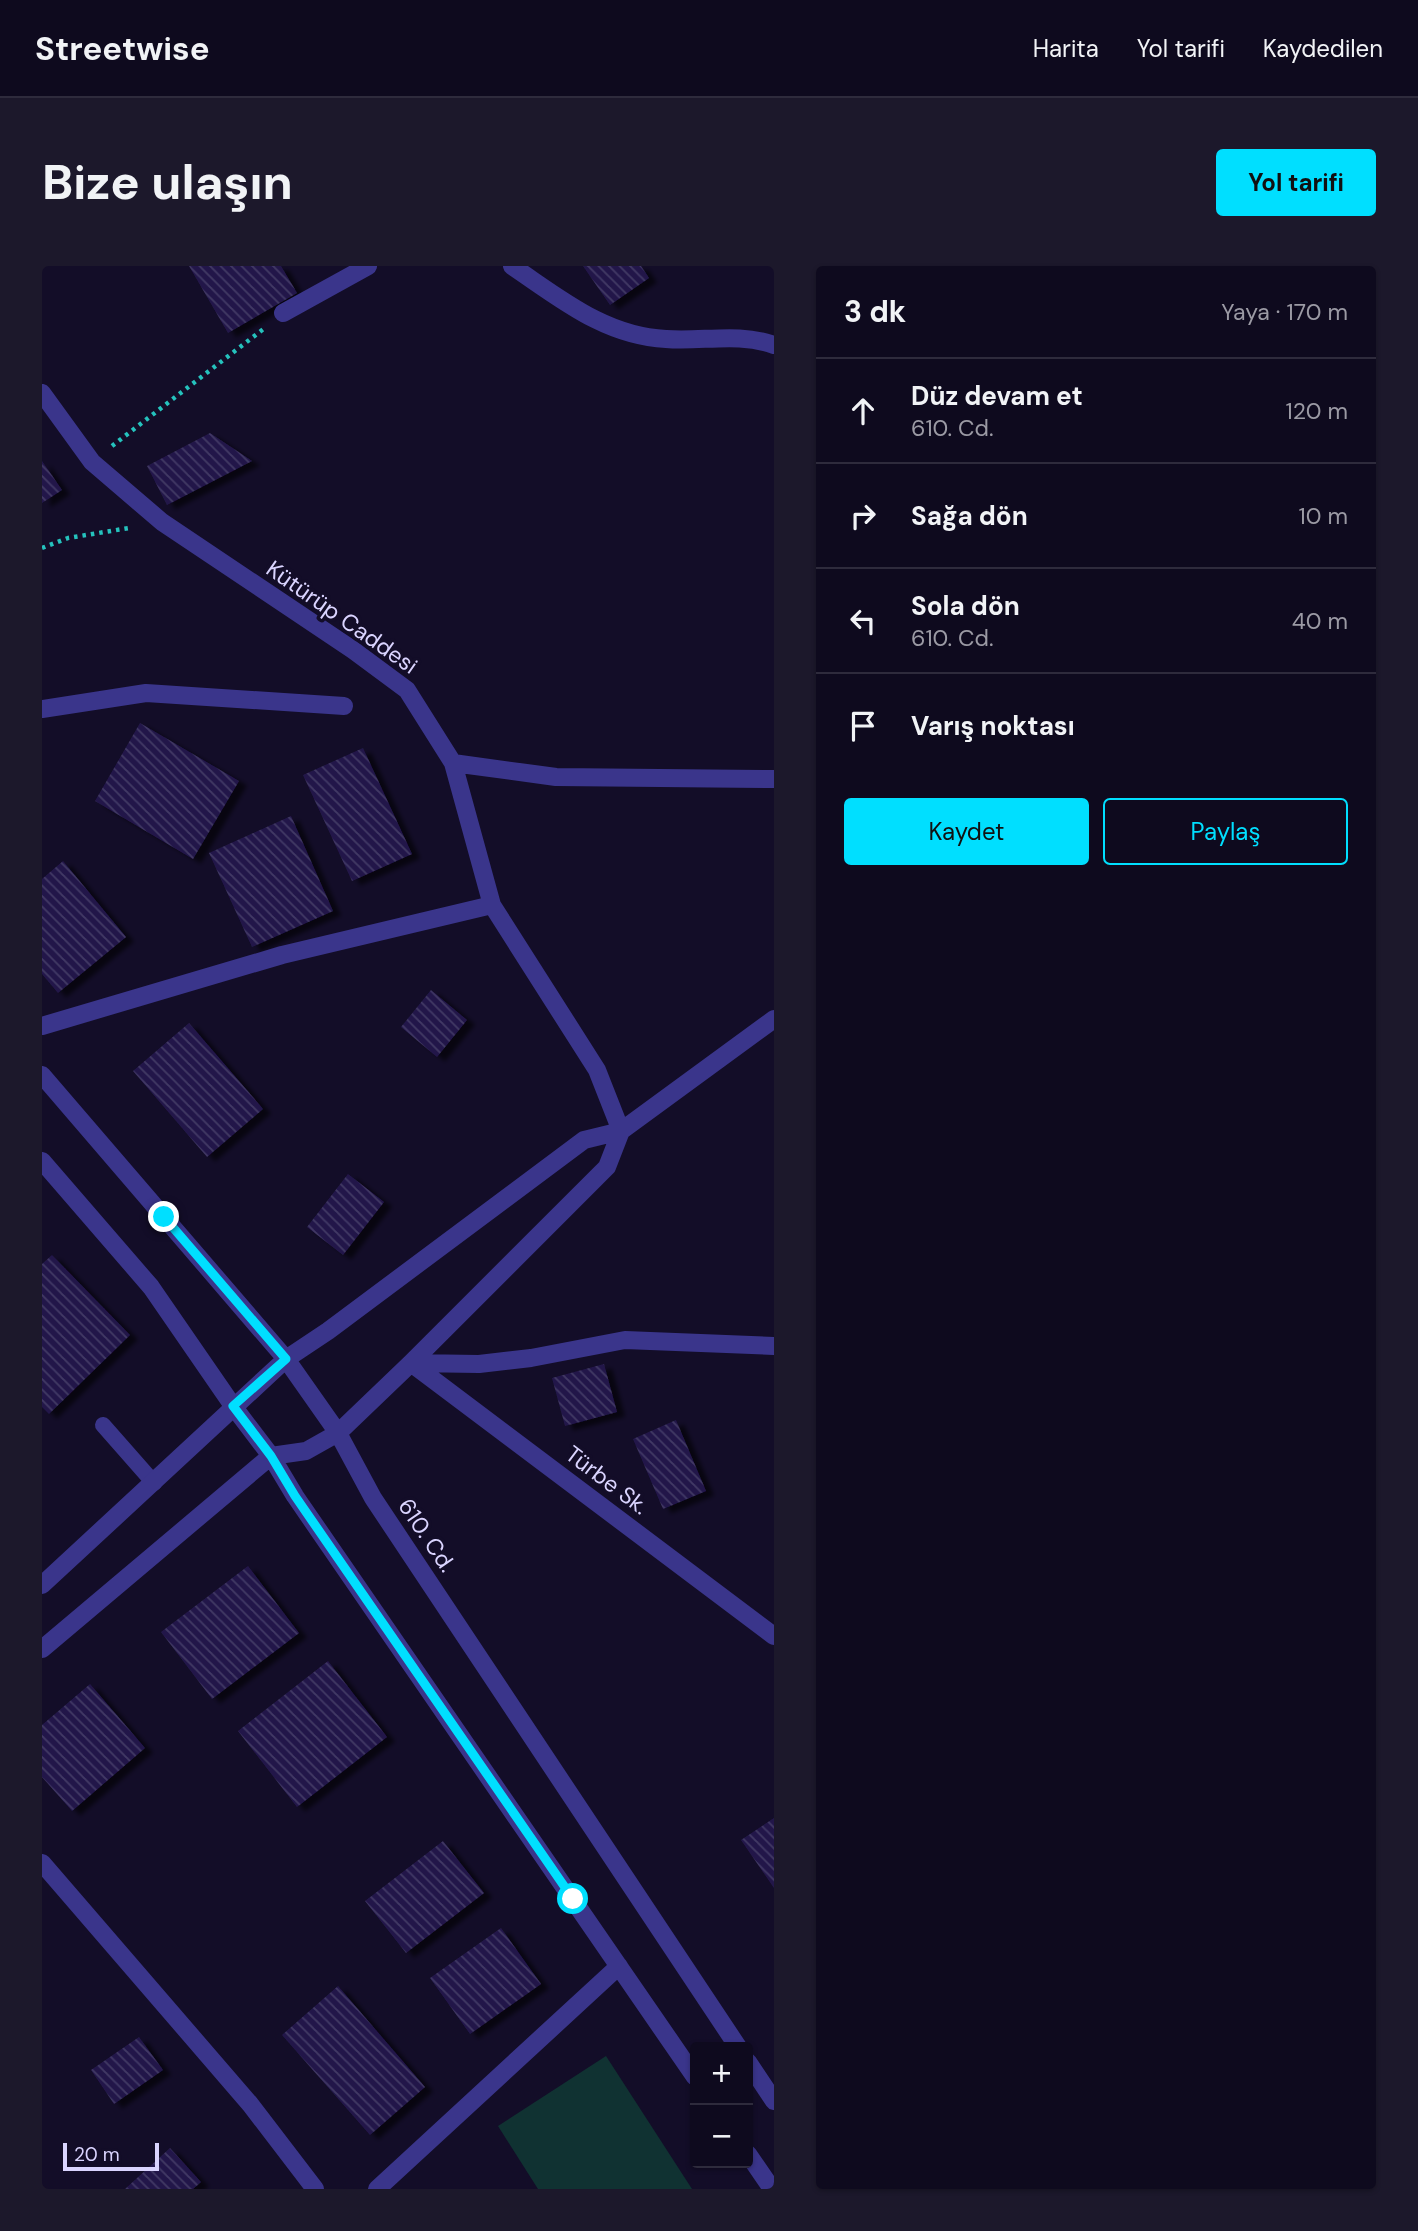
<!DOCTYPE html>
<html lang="tr">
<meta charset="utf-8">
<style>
body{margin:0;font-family:"DM Sans",sans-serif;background:#1c182b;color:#f1f3f6}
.controls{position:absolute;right:21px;bottom:21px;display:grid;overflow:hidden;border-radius:7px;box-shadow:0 2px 5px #0004}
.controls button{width:63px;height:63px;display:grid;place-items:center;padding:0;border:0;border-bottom:2px solid #2e2b3c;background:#0e0a1e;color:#f1f3f6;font:35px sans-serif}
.scale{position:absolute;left:21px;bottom:18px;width:96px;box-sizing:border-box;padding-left:7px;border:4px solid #dad4ff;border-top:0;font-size:19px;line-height:24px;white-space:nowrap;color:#dad4ff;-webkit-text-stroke:5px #130d28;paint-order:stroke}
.stop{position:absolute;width:21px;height:21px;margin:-16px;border:5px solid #00dfff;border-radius:50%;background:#fff}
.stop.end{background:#00dfff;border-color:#fff;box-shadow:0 2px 7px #0008}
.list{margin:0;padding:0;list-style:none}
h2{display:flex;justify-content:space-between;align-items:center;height:91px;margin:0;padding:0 28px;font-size:30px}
h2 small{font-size:23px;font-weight:400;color:#9b9aa4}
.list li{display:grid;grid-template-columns:46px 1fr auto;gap:21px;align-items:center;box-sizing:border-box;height:105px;padding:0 28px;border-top:2px solid #2e2b3c}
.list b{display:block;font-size:26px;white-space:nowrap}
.list p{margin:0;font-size:23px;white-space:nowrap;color:#9b9aa4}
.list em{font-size:23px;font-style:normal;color:#9b9aa4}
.actions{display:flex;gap:14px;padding:21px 28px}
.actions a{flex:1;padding:16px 0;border:2px solid #00dfff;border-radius:7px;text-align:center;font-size:24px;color:#00dfff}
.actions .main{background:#00dfff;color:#111}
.icon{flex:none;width:38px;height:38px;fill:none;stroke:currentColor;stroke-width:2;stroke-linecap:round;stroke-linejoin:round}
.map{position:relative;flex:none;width:732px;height:1923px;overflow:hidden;border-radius:7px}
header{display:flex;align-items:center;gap:42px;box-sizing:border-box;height:98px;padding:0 35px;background:#0e0a1e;border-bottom:2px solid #2e2b3c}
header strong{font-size:33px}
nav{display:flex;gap:38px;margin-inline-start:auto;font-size:24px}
.intro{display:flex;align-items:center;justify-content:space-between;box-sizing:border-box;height:168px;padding:0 42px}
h1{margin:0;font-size:49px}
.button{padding:18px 32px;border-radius:7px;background:#00dfff;color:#111;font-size:24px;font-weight:700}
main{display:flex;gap:42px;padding:0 42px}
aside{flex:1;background:#0e0a1e;border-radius:7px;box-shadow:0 2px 5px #0004}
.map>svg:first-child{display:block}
</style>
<header>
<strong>Streetwise</strong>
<nav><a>Harita</a><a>Yol tarifi</a><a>Kaydedilen</a></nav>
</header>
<div class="intro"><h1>Bize ulaşın</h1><a class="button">Yol tarifi</a></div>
<main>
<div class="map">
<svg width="732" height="1923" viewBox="0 0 732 1923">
<defs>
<pattern id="building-back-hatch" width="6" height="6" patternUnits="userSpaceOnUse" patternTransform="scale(1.75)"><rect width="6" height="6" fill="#23184a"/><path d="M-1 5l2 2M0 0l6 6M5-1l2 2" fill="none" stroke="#423965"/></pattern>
<filter id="shadow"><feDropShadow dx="8" dy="4.5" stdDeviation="2" flood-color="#0009"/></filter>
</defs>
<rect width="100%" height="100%" fill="#130d28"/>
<path fill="#103232" d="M564,1790L650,1923H496L456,1860Z"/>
<path fill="url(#building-back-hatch)" filter="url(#shadow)" d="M147,0H239L255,27L186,67Z
M541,0H599L607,12L568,39Z
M168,167L210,195L125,239L105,200Z
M0,195L20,224L0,237Z
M98,457L197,515L151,593L53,535Z
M321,482L370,588L310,615L261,509Z
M249,550L291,645L210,681L167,587Z
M21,595L84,671L16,727L0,708V613Z
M389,724L425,754L395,791L359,761Z
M147,757L221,843L165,891L91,805Z
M306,908L342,936L301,989L265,961Z
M10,989L88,1069L7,1148L0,1141V998Z
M562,1098L575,1146L523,1160L510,1112Z
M634,1154L664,1225L621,1243L591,1173Z
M206,1300L257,1367L170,1433L119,1366Z
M286,1395L345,1471L255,1541L196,1465Z
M48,1418L103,1482L30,1545L0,1511V1459Z
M732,1552V1622L699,1574Z
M401,1575L442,1627L364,1687L323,1635Z
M459,1662L499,1718L428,1768L388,1712Z
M296,1720L383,1821L328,1869L240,1769Z
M97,1771L121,1804L72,1838L49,1804Z
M128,1882L159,1916L151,1923H83Z"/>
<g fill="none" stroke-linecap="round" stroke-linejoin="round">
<path stroke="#25c2bd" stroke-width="4.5" stroke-dasharray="3.5 5" stroke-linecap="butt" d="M70,180L224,61
M0,282L26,272L87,262"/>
<path stroke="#3a358b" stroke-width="16" d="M61,1159L112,1217"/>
<path stroke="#3a358b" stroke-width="18" d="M470,0C519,33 563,70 624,73C660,76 696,66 732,79
M241,47L326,0
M0,127L50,196L120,256L311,384L365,424L411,497L450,639L555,804L579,865
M0,443L104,427L302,440
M411,497L514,511L732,513
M0,760L240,689L450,639
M0,809L244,1093L296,1167L331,1232L696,1781
M0,895L109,1021L191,1140L229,1190L253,1230L653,1811
M369,1097L732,1370
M369,1097L437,1098L489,1092L583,1074L732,1080
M0,1319L244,1093L286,1065L542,874L579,865L732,753
M0,1383L229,1190L264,1185L296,1167L369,1097L565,901L579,865
M0,1597L208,1838L273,1923
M706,1796L732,1835
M706,1888L730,1923
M335,1923L577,1700"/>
</g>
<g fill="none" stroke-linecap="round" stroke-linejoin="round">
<path stroke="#00dfff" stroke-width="9" d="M122,951L244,1093L191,1140L229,1190L253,1230L531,1633"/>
</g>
<g text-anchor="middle" stroke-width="7" stroke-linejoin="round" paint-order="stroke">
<g font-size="23" fill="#dad4ff" stroke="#130d28">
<text transform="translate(300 351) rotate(35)" y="8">Kütürüp Caddesi</text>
<text transform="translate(565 1214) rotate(37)" y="8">Türbe Sk.</text>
<text transform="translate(385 1269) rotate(56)" y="8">610. Cd.</text>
</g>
</g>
</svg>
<div class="controls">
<button>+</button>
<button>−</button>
</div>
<div class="scale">20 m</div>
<div class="stop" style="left:531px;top:1633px"></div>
<div class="stop end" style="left:122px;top:951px"></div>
</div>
<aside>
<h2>3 dk<small>Yaya · 170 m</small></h2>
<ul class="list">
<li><svg class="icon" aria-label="ahead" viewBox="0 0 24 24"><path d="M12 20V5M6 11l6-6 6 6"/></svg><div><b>Düz devam et</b><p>610. Cd.</p></div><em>120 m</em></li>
<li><svg class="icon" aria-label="right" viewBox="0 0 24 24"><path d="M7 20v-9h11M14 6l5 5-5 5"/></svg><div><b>Sağa dön</b></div><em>10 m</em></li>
<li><svg class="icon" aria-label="left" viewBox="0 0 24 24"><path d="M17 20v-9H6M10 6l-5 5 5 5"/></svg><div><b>Sola dön</b><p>610. Cd.</p></div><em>40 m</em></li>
<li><svg class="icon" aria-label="arrive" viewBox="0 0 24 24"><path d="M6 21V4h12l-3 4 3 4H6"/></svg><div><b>Varış noktası</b></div></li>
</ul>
<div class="actions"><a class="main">Kaydet</a><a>Paylaş</a></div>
</aside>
</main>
